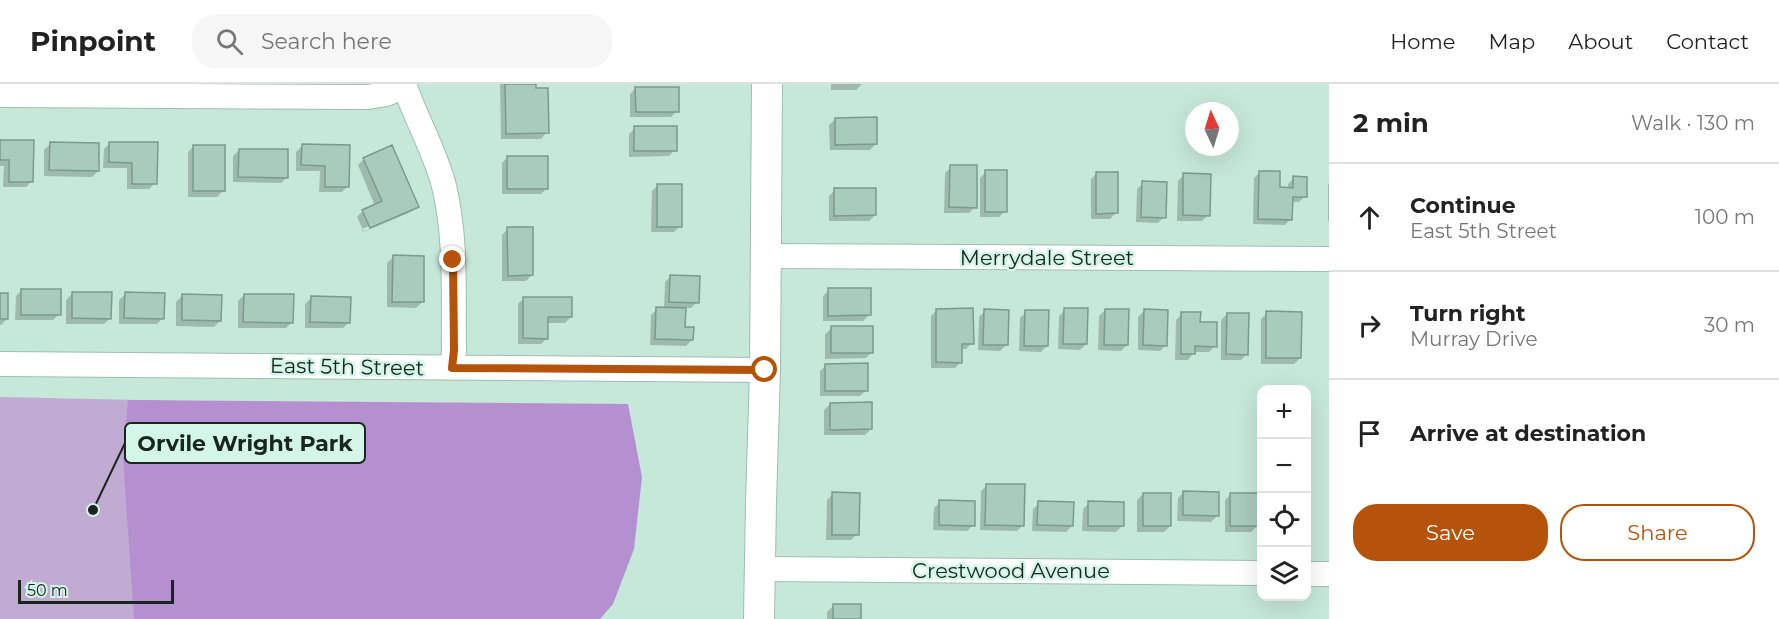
<!DOCTYPE html>
<meta charset="utf-8">
<style>
body{margin:0;font-family:Montserrat,sans-serif;background:#f6f6f6;color:#222}
.controls{position:absolute;right:18px;bottom:18px;display:grid;overflow:hidden;border-radius:12px;box-shadow:0 6px 24px #0002}
.controls button{width:54px;height:54px;display:grid;place-items:center;padding:0;border:0;border-bottom:2px solid #e0e0e0;background:#fff;color:#222;font:30px sans-serif}
.compass{position:absolute;left:1185px;top:18px;width:54px;height:54px;border-radius:50%;background:#fff;box-shadow:0 6px 24px #0002;rotate:356deg}
.scale{position:absolute;left:18px;bottom:15px;width:156px;box-sizing:border-box;padding-left:6px;border:3px solid #192620;border-top:0;font-size:16px;line-height:21px;white-space:nowrap;color:#192620;-webkit-text-stroke:4px #d3f6e7;paint-order:stroke}
.stop{position:absolute;width:18px;height:18px;margin:-14px;border:4px solid #b45309;border-radius:50%;background:#fff}
.stop.end{background:#b45309;border-color:#fff;box-shadow:0 2px 6px #0008}
.list{margin:0;padding:0;list-style:none}
h2{display:flex;justify-content:space-between;align-items:center;height:78px;margin:0;padding:0 24px;font-size:26px}
h2 small{font-size:20px;font-weight:400;color:#767676}
.list li{display:grid;grid-template-columns:39px 1fr auto;gap:18px;align-items:center;box-sizing:border-box;height:108px;padding:0 24px;border-top:2px solid #e0e0e0}
.list b{display:block;font-size:22px;white-space:nowrap}
.list p{margin:0;font-size:20px;white-space:nowrap;color:#767676}
.list em{font-size:20px;font-style:normal;color:#767676}
.actions{display:flex;gap:12px;padding:18px 24px}
.actions a{flex:1;padding:14px 0;border:2px solid #b45309;border-radius:24px;text-align:center;font-size:21px;color:#b45309}
.actions .main{background:#b45309;color:#fff}
.icon{flex:none;width:33px;height:33px;fill:none;stroke:currentColor;stroke-width:2;stroke-linecap:round;stroke-linejoin:round}
.map{position:relative;flex:none;width:1329px;height:535px;overflow:hidden}
header{display:flex;align-items:center;gap:36px;box-sizing:border-box;height:84px;padding:0 30px;background:#fff;border-bottom:2px solid #e0e0e0}
header strong{font-size:28px}
nav{display:flex;gap:33px;margin-inline-start:auto;font-size:21px}
.search{width:420px;height:54px;background:#f6f6f6;display:flex;align-items:center;gap:15px;box-sizing:border-box;padding:0 21px;border-radius:24px;color:#767676;font-size:22px}
main{display:flex}
aside{flex:1;background:#fff}
.map>svg:first-child{display:block}
</style>
<header>
<strong>Pinpoint</strong>
<div class="search"><svg class="icon" aria-label="search" viewBox="0 0 24 24"><circle cx="10" cy="10" r="6"/><path d="M15 15l6 6"/></svg>Search here</div>
<nav><a>Home</a><a>Map</a><a>About</a><a>Contact</a></nav>
</header>
<main>
<div class="map">
<svg width="1329" height="535" viewBox="0 0 1329 535">
<rect width="100%" height="100%" fill="#c6e8d9"/>
<path fill="#c1abd2" d="M0,313L185,317V535H0Z"/>
<path fill="#b590d0" d="M128,316L628,320L642,393L634,465L613,520L600,535H134L123,374Z"/>
<path fill="#0003" fill-rule="evenodd" d="M500,0H535L547,48L541,55H501Z
M831,0H862L856,6H831Z
M636,4L677,27L671,33H630V10Z
M835,35L876,60L870,66H830L829,41Z
M635,44L675,66L669,72L629,73V50Z
M0,57L32,97L26,103H3L4,82H0Z
M110,59L155,99L149,105H127V84H103L104,65Z
M50,60L98,87L92,93L44,92V66Z
M194,62L223,107L217,113H188V68Z
M302,62L348,63V102L342,108H319L320,87H296V68Z
M239,66L287,93L281,99L233,98V72Z
M508,73L547,104L541,110H502V79Z
M364,75L417,122L411,128L364,148L357,133L363,127L375,122L358,81ZM412,124V127L363,148L362,145Z
M951,83L975,123L969,129H944L945,89Z
M986,88L1005,127L999,133H980V94Z
M1260,88L1278,105H1288V100L1294,94L1305,112L1299,118H1291V135L1285,141L1253,140L1254,94Z
M1097,89L1116,129L1110,135H1091V95Z
M1184,91L1208,131L1202,137H1177L1178,97Z
M1143,99L1164,133L1158,139L1136,138L1137,105Z
M1329,99V137H1328V101Z
M658,101L680,142L674,148H651L652,107Z
M835,106L875,131L869,137H829V112Z
M508,145L532,191L526,197H502V151Z
M393,173L422,218L416,224L387,223V179Z
M671,192L697,218L691,224H685L684,244L692,256L686,262L650,261L651,231L657,225H664L665,198Z
M22,206L59,230L53,236H15L16,212Z
M829,206L869,231L863,237H823V212Z
M72,210L110,234L104,240H66V216Z
M125,210L163,234L157,240H119V216Z
M0,211L7,235L1,241H0Z
M244,211L292,238L286,244H238V217Z
M182,212L220,237L214,243L176,242V218Z
M311,214L349,238L343,244H305V220Z
M524,214L571,233L565,239H547V254L541,260H518V220Z
M937,226L972,259L966,265H961V278L955,284H931V232Z
M1065,226L1086,260L1080,266L1058,265L1059,232Z
M1105,226L1127,261L1121,267L1098,266L1099,232Z
M985,227L1006,261L1000,267L978,266L979,233Z
M1144,227L1166,261L1160,267L1138,266V233Z
M1026,228L1047,262L1041,268L1019,267L1020,234Z
M1267,229L1300,274L1294,280H1261V235Z
M1182,230L1199,240L1215,262L1209,268H1194L1188,276H1175L1176,236Z
M1227,230L1247,270L1241,276H1221V236Z
M832,244L872,268L866,274L825,275V250Z
M826,281L866,306L860,312H820V287Z
M830,320L871,345L865,351H824V326Z
M987,401L1023,441L1017,447L980,446L981,407Z
M1184,408L1217,432L1211,438L1177,437L1178,414Z
M833,410L857,450L851,456H826L827,416Z
M1143,410L1170,442L1164,448H1137V416Z
M1231,410L1257,442L1251,448H1225V416Z
M940,418L973,441L967,447L933,446L934,424Z
M1039,419L1072,442L1066,448L1032,447L1033,425Z
M1089,419L1122,442L1116,448L1082,447L1083,425Z
M833,522L860,535H827V528Z"/>
<path fill="#a9cbbc" stroke="#7a9a8d" stroke-width="1.5" d="M505,0H536V4H548L549,49L506,50Z
M635,3H679V28H636Z
M877,33V60L835,61V34Z
M634,42H677V67H634Z
M0,56H34L33,98H9V76H0Z
M50,58L99,59V87L49,86Z
M109,58H158L157,100H132V79L109,78Z
M302,60L350,61L349,103H325V82L301,81Z
M193,61H225V107H193Z
M392,61L419,123L370,144L362,126L382,117L363,74Z
M239,65H288V94L238,93Z
M507,72H548V105H507Z
M950,81H977V124L949,123Z
M985,86H1007V128H985Z
M1259,87H1280V103L1293,104V92L1307,93V113H1293L1292,136L1258,135Z
M1096,88H1118V129L1096,130Z
M1183,89L1211,90L1210,132L1183,131Z
M1142,97L1167,98L1166,134L1141,133Z
M657,100H682V143H657Z
M834,104H876V131L834,132Z
M507,143H533V191L508,192Z
M393,171L424,172V218H392Z
M670,191L700,192L699,219L669,218Z
M828,204H871V231L828,232Z
M21,205H61V231H21Z
M72,208H112L111,235L72,234Z
M125,208L165,209L164,235L124,234Z
M0,209H8V235H0Z
M182,210L222,211L221,237L182,236Z
M244,210H294L293,239L243,238Z
M311,212L351,213L350,239L310,238Z
M523,213H572V233H548V255L523,254Z
M656,223L686,224L685,243H694L693,256L655,255Z
M973,224L974,260H962V279L936,278V225Z
M1064,224H1088L1087,260H1063Z
M984,225L1009,226L1008,261H983Z
M1105,225H1129L1128,261H1104Z
M1144,225L1168,226L1167,262L1143,261Z
M1025,226H1049L1048,262H1024Z
M1266,227L1302,228L1301,274H1266Z
M1181,228H1201L1200,238H1217V263L1195,262V270H1181Z
M1227,229H1249L1248,271L1226,270Z
M831,242H873V269H831Z
M868,279V307H825V280Z
M872,318V345L830,346V319Z
M986,400H1025L1024,442L985,441Z
M1183,407L1219,408V432L1183,431Z
M832,408L860,409L859,451H832Z
M1143,409H1171V442H1143Z
M1230,409H1259V442H1230Z
M939,416L975,417V442L939,441Z
M1038,417L1074,418L1073,442L1037,441Z
M1088,417L1124,418V442H1088Z
M833,520H861V535H833Z"/>
<g fill="none" stroke-linecap="round" stroke-linejoin="round">
<defs>
<path id="minor" d="M404,0C416,35 435,67 444,102C457,156 453,212 454,266L452,284
M0,11L368,13L386,10L405,2
M765,172L1329,175
M0,280L765,286
M760,485L1262,489
M1306,490H1329"/>
<path id="major" d="M759,535L761,418L765,286L767,0"/>
</defs>
<use href="#minor" stroke="#9dbeb0" stroke-width="26"/>
<use href="#major" stroke="#9dbeb0" stroke-width="32"/>
<use href="#minor" stroke="#fff" stroke-width="24"/>
<use href="#major" stroke="#fff" stroke-width="30"/>
</g>
<g fill="none" stroke-linecap="round" stroke-linejoin="round">
<path stroke="#b45309" stroke-width="8" d="M453,176L454,266L452,284L765,286"/>
</g>
<g text-anchor="middle" stroke-width="5" stroke-linejoin="round" paint-order="stroke">
<g font-size="21" fill="#192620" stroke="#d3f6e7">
<text x="1047" y="181">Merrydale Street</text>
<text transform="translate(347 283) rotate(1)" y="7">East 5th Street</text>
<text x="1011" y="494">Crestwood Avenue</text>
</g>
</g>
<path fill="none" stroke="#192620" stroke-width="2" d="M93 426L125 359"/>
<circle fill="#192620" stroke="#d3f6e7" stroke-width="2" cx="93" cy="426" r="6"/>
<rect fill="#d3f6e7" stroke="#192620" stroke-width="2" x="125" y="339" width="240" height="40" rx="6"/>
<g font-size="22" text-anchor="middle" font-weight="bold" fill="#192620">
<text x="245" y="367">Orvile Wright Park</text>
</g>
</svg>
<div class="controls">
<button>+</button>
<button>−</button>
<button><svg class="icon" aria-label="locate" viewBox="0 0 24 24"><circle cx="12" cy="12" r="6"/><path d="M12 2v4M12 18v4M2 12h4M18 12h4"/></svg></button>
<button><svg class="icon" aria-label="layers" viewBox="0 0 24 24"><path d="M12 4l9 5-9 5-9-5zM3 14l9 5 9-5"/></svg></button>
</div>
<svg class="compass" viewBox="-18 -18 36 36"><path d="M0-13l5 13h-10z" fill="#e53935"/><path d="M0 13l5-13h-10z" fill="#767676"/></svg>
<div class="scale">50 m</div>
<div class="stop" style="left:765px;top:286px"></div>
<div class="stop end" style="left:453px;top:176px"></div>
</div>
<aside>
<h2>2 min<small>Walk · 130 m</small></h2>
<ul class="list">
<li><svg class="icon" aria-label="ahead" viewBox="0 0 24 24"><path d="M12 20V5M6 11l6-6 6 6"/></svg><div><b>Continue</b><p>East 5th Street</p></div><em>100 m</em></li>
<li><svg class="icon" aria-label="right" viewBox="0 0 24 24"><path d="M7 20v-9h11M14 6l5 5-5 5"/></svg><div><b>Turn right</b><p>Murray Drive</p></div><em>30 m</em></li>
<li><svg class="icon" aria-label="arrive" viewBox="0 0 24 24"><path d="M6 21V4h12l-3 4 3 4H6"/></svg><div><b>Arrive at destination</b></div></li>
</ul>
<div class="actions"><a class="main">Save</a><a>Share</a></div>
</aside>
</main>
